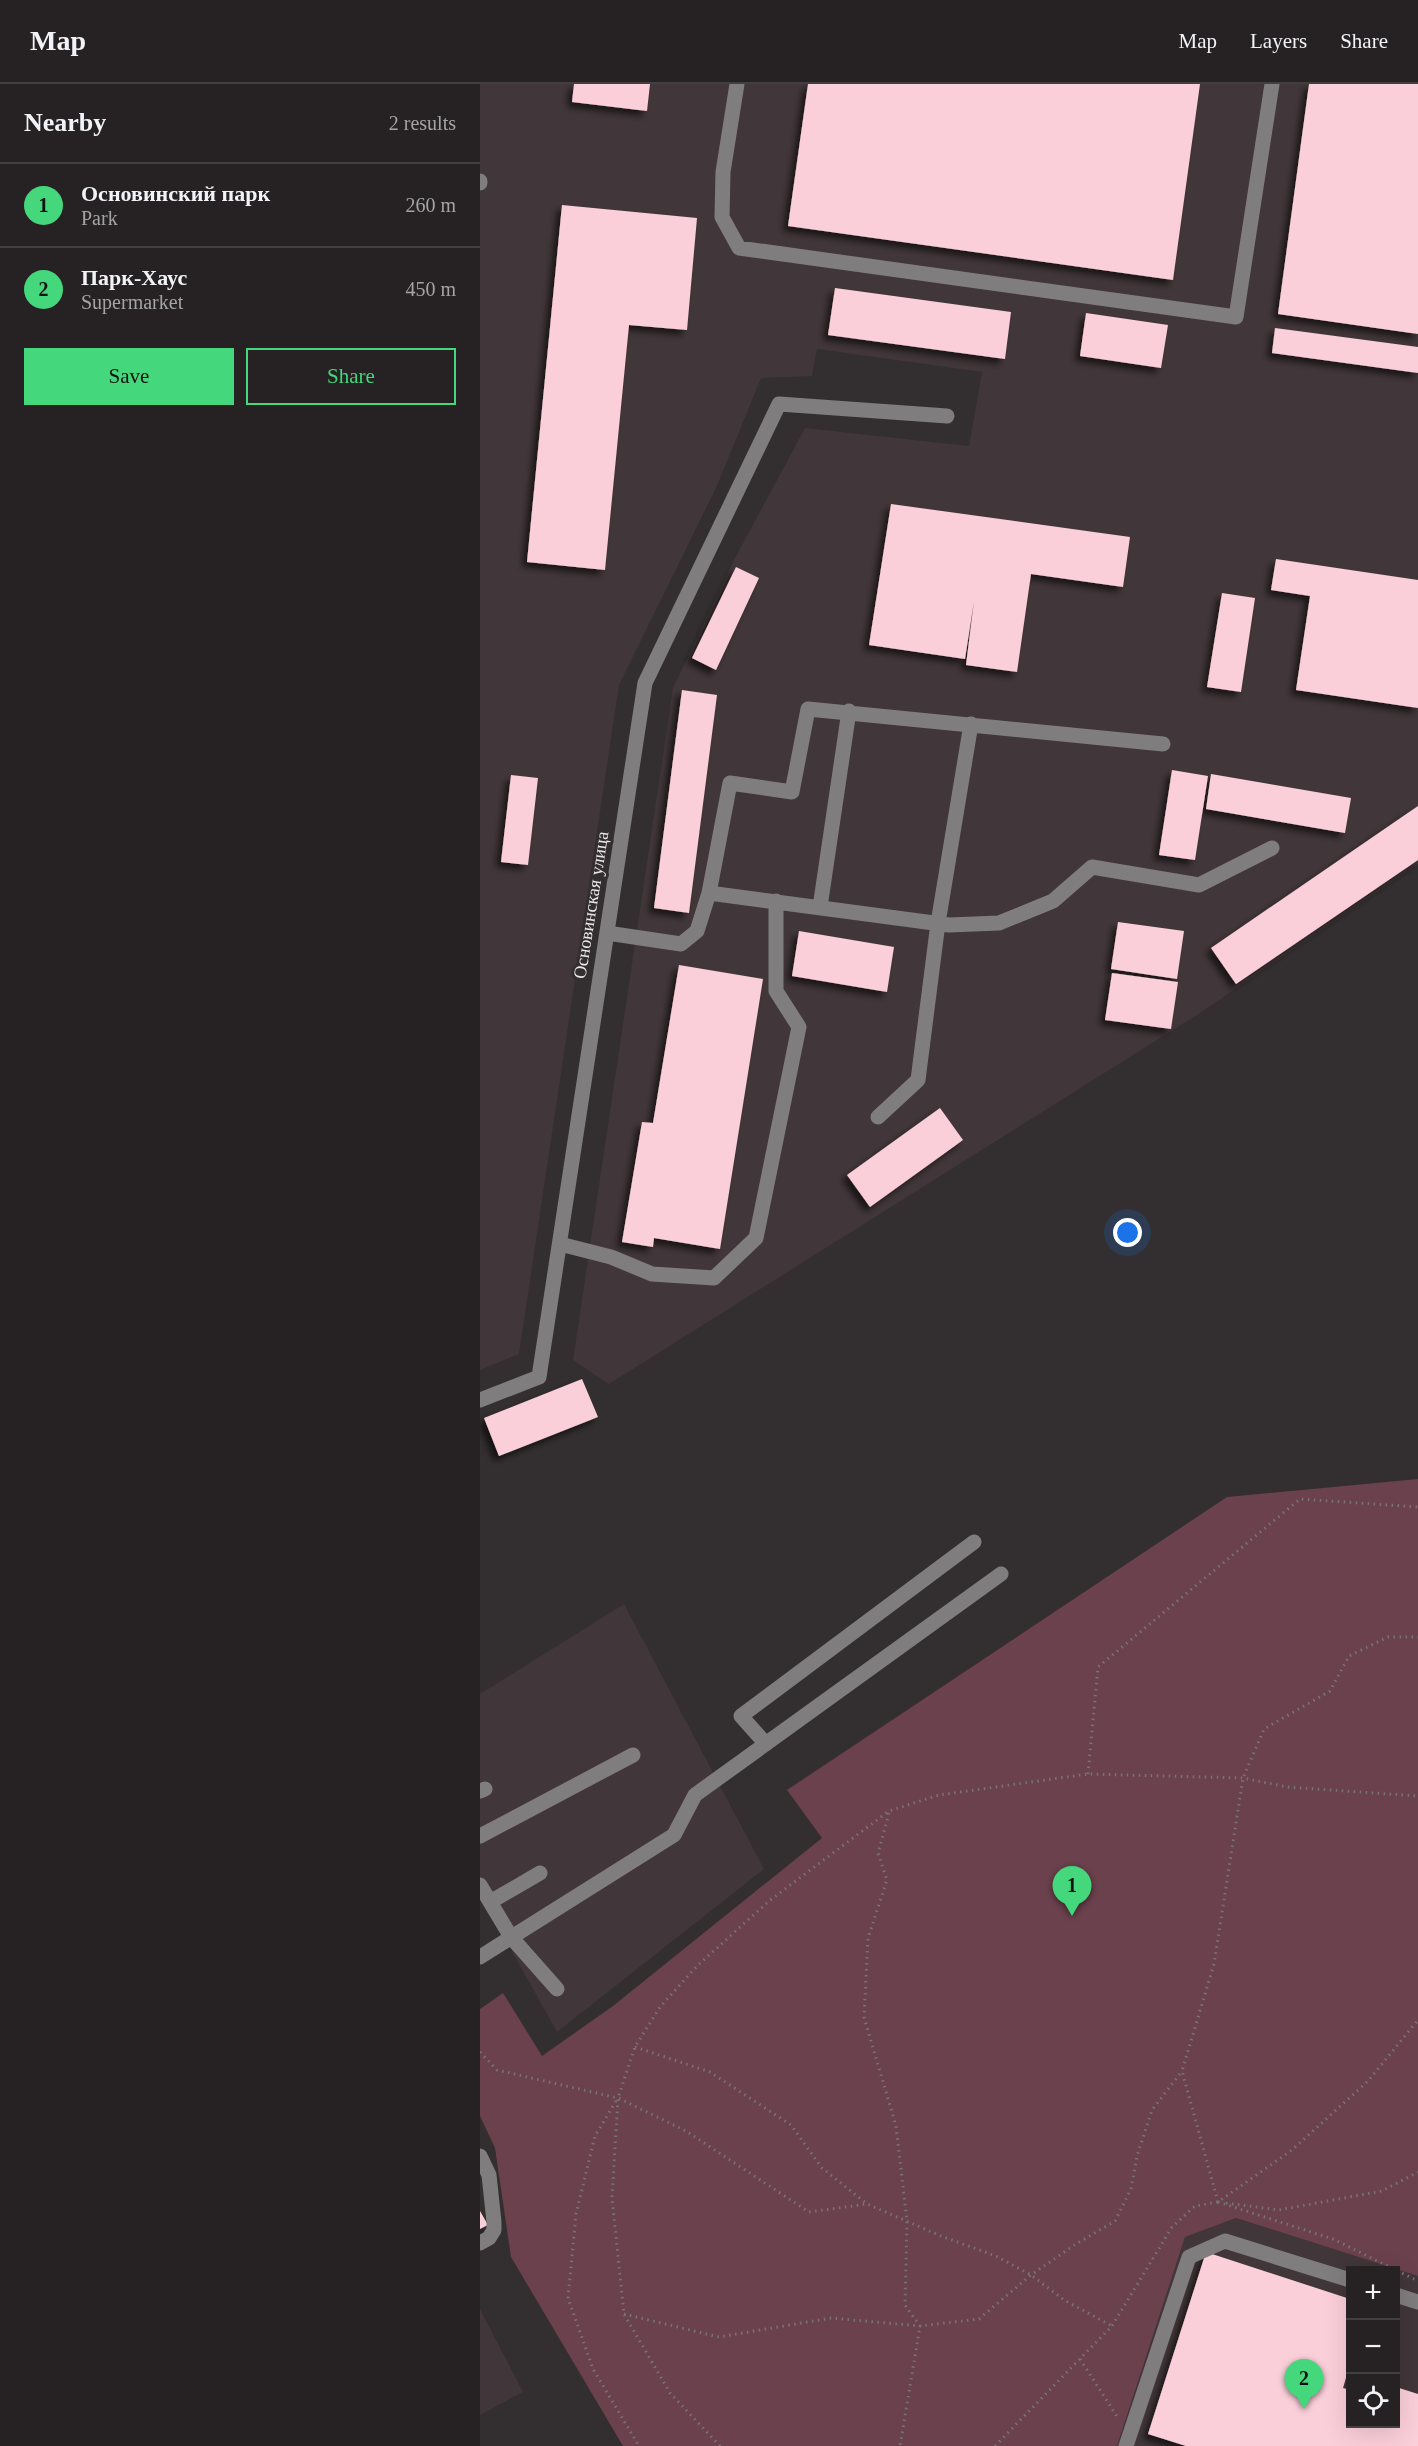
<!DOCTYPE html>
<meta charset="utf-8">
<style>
body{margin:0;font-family:Georgia,serif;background:#322f30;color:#f1f3f6}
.controls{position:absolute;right:18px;bottom:18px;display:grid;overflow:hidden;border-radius:0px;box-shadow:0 6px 24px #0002}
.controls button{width:54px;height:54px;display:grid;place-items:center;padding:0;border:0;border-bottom:2px solid #423f41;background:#262223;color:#f1f3f6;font:30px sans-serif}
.you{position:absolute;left:648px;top:1149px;width:21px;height:21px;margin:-15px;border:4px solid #fff;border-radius:50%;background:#1a73e8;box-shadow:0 0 0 9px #1a73e833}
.badge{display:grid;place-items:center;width:39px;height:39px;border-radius:50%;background:#44d77b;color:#111;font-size:20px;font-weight:700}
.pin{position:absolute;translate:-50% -50px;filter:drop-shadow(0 2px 3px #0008)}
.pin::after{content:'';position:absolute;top:32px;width:21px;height:18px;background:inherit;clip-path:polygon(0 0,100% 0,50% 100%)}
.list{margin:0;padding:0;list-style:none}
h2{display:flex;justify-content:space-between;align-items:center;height:78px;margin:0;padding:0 24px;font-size:26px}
h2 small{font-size:20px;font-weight:400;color:#a4a4a6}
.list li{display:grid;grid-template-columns:39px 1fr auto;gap:18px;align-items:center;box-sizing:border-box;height:84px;padding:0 24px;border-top:2px solid #423f41}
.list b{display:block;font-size:22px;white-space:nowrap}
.list p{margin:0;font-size:20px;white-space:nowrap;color:#a4a4a6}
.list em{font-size:20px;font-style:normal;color:#a4a4a6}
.actions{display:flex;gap:12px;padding:18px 24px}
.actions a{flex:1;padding:14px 0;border:2px solid #44d77b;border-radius:0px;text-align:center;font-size:21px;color:#44d77b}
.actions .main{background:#44d77b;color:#111}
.icon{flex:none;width:33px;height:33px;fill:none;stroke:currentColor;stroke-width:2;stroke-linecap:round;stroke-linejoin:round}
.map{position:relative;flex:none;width:938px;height:2362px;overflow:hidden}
header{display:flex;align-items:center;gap:36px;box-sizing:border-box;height:84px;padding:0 30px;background:#262223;border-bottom:2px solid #423f41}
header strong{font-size:28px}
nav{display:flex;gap:33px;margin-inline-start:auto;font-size:21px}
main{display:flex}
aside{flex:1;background:#262223}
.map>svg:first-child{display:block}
</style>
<header>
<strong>Map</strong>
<nav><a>Map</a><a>Layers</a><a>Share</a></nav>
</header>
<main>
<aside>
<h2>Nearby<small>2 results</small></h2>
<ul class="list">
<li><span class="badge">1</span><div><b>Основинский парк</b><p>Park</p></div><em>260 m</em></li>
<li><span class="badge">2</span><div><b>Парк-Хаус</b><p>Supermarket</p></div><em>450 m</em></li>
</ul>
<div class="actions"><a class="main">Save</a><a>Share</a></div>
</aside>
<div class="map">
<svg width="938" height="2362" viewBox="0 0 938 2362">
<defs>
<filter id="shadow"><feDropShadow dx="-5" dy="5" stdDeviation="3" flood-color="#0009"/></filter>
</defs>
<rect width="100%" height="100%" fill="#332e2f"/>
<path fill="#413639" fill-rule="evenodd" d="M0,0H938V780L720,929L129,1300L93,1276L193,604L254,476L325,344L489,362L502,288L337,265L332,292L281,294L237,402L139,601L39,1270L0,1286Z
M144,1520L284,1785L77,1948L0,1810V1610Z
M756,2134L938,2192V2362H637L705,2153ZM870,2186H916V2340H870Z
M0,2225L43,2308L0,2331Z"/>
<path fill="#6b414d" d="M938,1395V2192L756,2134L705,2153L637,2362H143L31,2173L15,2064L0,2032V1925L23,1909L62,1972L133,1922L342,1754L307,1706L747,1413Z"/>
<path fill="#fbcfda" filter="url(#shadow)" d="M94,0H170L167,27L92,18Z
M328,0H720L693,196L308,142Z
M829,0H938V250L798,230Z
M82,121L217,134L207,246L149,241L125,486L47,478Z
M355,204L531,228L525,275L348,251Z
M606,229L688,241L681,284L600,272Z
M795,244L938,263V289L792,269Z
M411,420L650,453L643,503L551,490L537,588L486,581L494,517L485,575L389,561Z
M796,475L938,496V624L816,606L830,512L791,506Z
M256,483L279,494L236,586L212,574Z
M742,509L775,514L761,608L727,603Z
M202,606L237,611L209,829L174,824Z
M692,686L728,692L715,776L679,771Z
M731,690L871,714L865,749L726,725Z
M31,691L58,694L48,781L21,778Z
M938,722V776L756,900L731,864Z
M638,838L704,847L697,895L631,885Z
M319,847L414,863L407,908L312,892Z
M199,881L283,895L240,1165L174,1154L173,1163L142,1158L162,1038L173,1039Z
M632,889L698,898L691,945L625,936Z
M460,1024L483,1056L390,1123L367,1091Z
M102,1295L118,1333L19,1372L4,1334Z
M0,2127L8,2141L0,2145Z
M726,2168L870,2215V2280L863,2304L870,2306V2340H916V2303L938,2310V2362H706L668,2350Z"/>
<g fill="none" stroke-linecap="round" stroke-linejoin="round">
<path stroke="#787475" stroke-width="3" stroke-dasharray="1.5 4.5" stroke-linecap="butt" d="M608,1690L618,1583L820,1415L938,1423
M409,1729L398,1769L407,1796L388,1854L384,1933L416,2042L427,2137L425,2221L440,2242L420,2362
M155,1963L230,1988L311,2041L342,2084L387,2120L461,2152L516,2172L551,2191L584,2216L632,2242
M0,1968L17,1986L138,2014L206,2047L329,2128L387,2120
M136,2017L115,2052L96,2130L88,2214L113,2285L159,2362
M738,2118L702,1987L734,1880L763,1694L784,1645L850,1607L869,1572L908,1553H938
M738,2118L853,2155L938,2197
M746,2119L799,2126L902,2107L938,2088
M144,2230L239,2253L351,2234L440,2242L499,2235L551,2191L596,2160L635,2137L651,2105L657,2072L672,2026L702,1987
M600,2275L638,2334
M240,2362L190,2309L144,2230L132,2114L138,2014L155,1963L180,1923L217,1882L289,1817L409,1727L459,1711L608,1690L763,1694L807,1703L938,1712
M515,2362L632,2242L692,2143L715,2122L738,2118L812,2066L888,1997L938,1936"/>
<path stroke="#807d7e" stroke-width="15" d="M257,0L243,88L242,133L259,164L756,233L792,0
M0,97V99
M229,809L250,699L312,708L328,625L683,660
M340,823L369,627
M127,849L201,860L217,847L229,809L469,841L519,839L573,817L612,783L719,801L792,764
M398,1033L438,996L458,839L491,640
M80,1160L131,1173L172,1190L234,1194L276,1154L319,943L296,907V817
M0,1316L59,1293L165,599L299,320L467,332
M286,1660L261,1632L494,1458
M0,1707L5,1705
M0,1752L153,1671
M0,1801L31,1853L77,1905
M10,1818L60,1789
M0,1873L194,1751L215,1711L521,1490
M0,2072L9,2091L14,2138V2146L9,2154L0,2159
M916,2211L938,2218
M646,2362L709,2173L745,2157L870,2196"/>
</g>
<g text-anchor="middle" stroke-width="6" stroke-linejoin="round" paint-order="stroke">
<g font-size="18" fill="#ebe8e9" stroke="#332e2f">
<text transform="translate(111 821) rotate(-81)" y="6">Основинская улица</text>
</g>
</g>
</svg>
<div class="controls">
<button>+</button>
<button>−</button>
<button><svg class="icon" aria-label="locate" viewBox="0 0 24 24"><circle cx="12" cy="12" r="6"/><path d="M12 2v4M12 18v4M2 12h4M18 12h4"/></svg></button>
</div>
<div class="you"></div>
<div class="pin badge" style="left:592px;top:1832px">1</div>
<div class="pin badge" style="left:824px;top:2325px">2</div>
</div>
</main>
